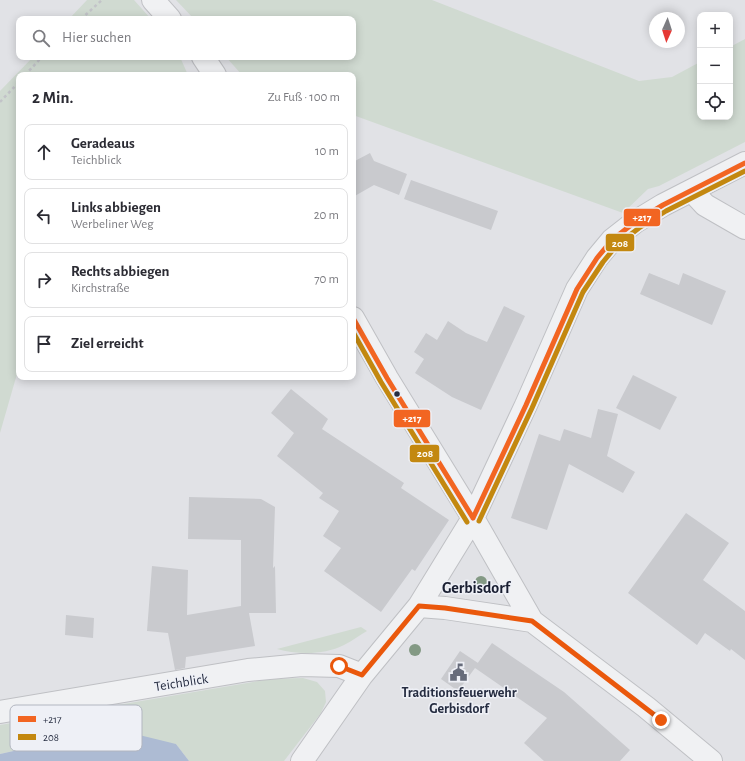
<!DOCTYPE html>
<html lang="de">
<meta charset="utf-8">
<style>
body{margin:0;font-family:"Alegreya Sans",sans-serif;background:#f2f2f3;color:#2b2b33}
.controls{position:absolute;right:12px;top:12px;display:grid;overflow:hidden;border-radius:8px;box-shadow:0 2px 10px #0003}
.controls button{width:36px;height:36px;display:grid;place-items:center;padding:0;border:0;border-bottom:1px solid #e1e1e2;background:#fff;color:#2b2b33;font:20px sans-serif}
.compass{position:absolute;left:649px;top:12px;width:36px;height:36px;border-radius:50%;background:#fff;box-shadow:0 2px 10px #0003;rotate:183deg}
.stop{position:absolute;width:12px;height:12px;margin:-9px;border:3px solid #ea580c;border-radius:50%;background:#fff}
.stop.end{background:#ea580c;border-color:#fff;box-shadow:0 1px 4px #0008}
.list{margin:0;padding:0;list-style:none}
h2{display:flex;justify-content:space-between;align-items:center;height:52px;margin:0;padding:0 16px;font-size:17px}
h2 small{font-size:13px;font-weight:400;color:#7c7c81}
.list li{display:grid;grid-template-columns:26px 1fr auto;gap:12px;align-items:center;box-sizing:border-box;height:56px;margin:0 8px 8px;padding:0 8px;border:1px solid #e1e1e2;border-radius:8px}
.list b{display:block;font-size:15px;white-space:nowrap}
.list p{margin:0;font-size:13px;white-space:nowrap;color:#7c7c81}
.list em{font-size:13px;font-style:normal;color:#7c7c81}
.icon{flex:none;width:22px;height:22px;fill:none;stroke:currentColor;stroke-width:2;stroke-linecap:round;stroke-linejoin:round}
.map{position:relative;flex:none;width:745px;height:761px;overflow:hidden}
.search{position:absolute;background:#fff;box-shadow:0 2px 10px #0003;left:16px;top:16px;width:340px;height:44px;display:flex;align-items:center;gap:10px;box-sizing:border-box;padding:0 14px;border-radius:8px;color:#7c7c81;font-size:15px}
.panel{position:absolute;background:#fff;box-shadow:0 2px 10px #0003;left:16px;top:72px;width:340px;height:308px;border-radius:8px}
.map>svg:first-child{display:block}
</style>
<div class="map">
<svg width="745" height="761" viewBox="0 0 745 761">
<rect width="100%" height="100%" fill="#e1e2e6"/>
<path fill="#d0dad1" d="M87,0H134L151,19H69Z
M176,0H432L639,81L672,77L700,62V117H730V47L745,39V142L659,186L648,189L623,213L353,115V75H242L226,57H353V19H194Z
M33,57H180L188,75H19V367L0,433V91Z
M361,627L367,631C360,635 352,641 344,645C324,655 298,655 277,649Z
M303,678L317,682L325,691L326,702L321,713L284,761H189L176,744L81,736L0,754V725L270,679Z"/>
<path fill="#adbbd3" d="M131,733L176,744L189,761H0V754L81,736Z"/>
<path fill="#c9cace" d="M370,153L374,161L407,174L399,195L374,185L353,197V162Z
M411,180L498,211L491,230L404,199Z
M649,273L679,285L683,273L726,291L712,325L640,294Z
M504,306L525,316L481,410L452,397L415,373L424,359L414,352L426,333L437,340L448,321L466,333L487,342Z
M633,375L677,397L660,430L616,408Z
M291,389L328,419L322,429L404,483L401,488L449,520L415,571L412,569L381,612L324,571L341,548L323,536L339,511L319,498L323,493L277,456L294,433L271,413Z
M598,409L618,414L607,456L635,472L623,493L569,464L547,530L511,518L539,434L560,441L564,429L591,438Z
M189,497L261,499L275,507L273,568L275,566L276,613H249L255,646L186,657L185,668L175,670L168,633L147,631L152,566L188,570L187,615L241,606V540L188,539Z
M686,513L729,543L703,580L745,611V660L731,649L730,651L705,633L697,645L628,593Z
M66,615L94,618L93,638L65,635Z
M492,643L564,692L630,750L620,761H544L524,743L547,718L475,668L458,691L441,679L460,651L478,663L477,664Z"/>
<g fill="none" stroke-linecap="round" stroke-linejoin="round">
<defs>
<path id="minor" d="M153,0L170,19
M203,57L215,75
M692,191L705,205L745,228
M353,318L387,378L473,518L532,621
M419,606L445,608L532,621L646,707L711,761
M0,712L248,670L302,665L339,666L362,675
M302,761L362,675L419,606L473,518L526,405L577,289L597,258L612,240L635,222L663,205L745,163"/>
</defs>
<use href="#minor" stroke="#bfc0c4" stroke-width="24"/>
<path stroke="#c2c3c8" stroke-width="2.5" stroke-dasharray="3 3" stroke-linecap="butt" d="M81,19L102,0
M25,75L42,57
M0,102L19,82"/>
<use href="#minor" stroke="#f0f1f3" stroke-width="22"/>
<defs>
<path id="bus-1" d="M353,318L387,378L473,518
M473,518L526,405L577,289L597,258L612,240L635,222L663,205L745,163"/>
<path id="bus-2" d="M353,332L381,382L467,522
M479,521L532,408L583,292L603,262L617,245L639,228L666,211L745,171"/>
</defs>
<use href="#bus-1" stroke="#eef0f6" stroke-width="8"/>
<use href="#bus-2" stroke="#eef0f6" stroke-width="8"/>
<use href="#bus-1" stroke="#f26522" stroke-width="5"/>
<use href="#bus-2" stroke="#c38810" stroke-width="5"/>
</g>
<g fill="#839984">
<circle cx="481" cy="582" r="6"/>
<circle cx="415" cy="650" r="6"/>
</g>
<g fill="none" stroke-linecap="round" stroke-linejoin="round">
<path stroke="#ea580c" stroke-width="5" d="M339,666L362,675L419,606L445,608L532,621L661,720"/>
</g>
<defs>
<symbol id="civic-bare" viewBox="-9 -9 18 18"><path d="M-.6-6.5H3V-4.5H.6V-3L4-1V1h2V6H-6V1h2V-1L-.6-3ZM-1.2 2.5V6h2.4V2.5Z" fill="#676c7b" stroke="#eef0f6" stroke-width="2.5" paint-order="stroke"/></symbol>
</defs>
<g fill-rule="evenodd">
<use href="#civic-bare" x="446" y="660" width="25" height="25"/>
</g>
<circle fill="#262d41" stroke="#eef0f6" stroke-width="1.5" cx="397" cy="394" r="3.5"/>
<g text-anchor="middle" stroke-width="3" stroke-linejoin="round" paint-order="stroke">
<g font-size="14" fill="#262d41" stroke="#eef0f6">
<text transform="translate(181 682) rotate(-9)" y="5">Teichblick</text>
</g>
<g font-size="14" font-weight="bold" fill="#262d41" stroke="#eef0f6">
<text x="459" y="697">Traditionsfeuerwehr<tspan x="459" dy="16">Gerbisdorf</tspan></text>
</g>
<g font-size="16" font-weight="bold" fill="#191e31" stroke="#eef0f6">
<text x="476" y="593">Gerbisdorf</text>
</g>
</g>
<rect x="10" y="705" width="132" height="46" rx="6" fill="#eef0f6" stroke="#b2b6c0" stroke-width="1"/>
<rect x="18" y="716" width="18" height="6" fill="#f26522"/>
<rect x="18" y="734" width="18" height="6" fill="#c38810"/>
<g font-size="11" fill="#262d41">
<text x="43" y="723">+217</text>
<text x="43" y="741">208</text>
</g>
<g stroke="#eef0f6" stroke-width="1.5">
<rect x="623" y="208" width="38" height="19" rx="4" fill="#f26522"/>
<rect x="605" y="233" width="30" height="19" rx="4" fill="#c38810"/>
<rect x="393" y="409" width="38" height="19" rx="4" fill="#f26522"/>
<rect x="409" y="444" width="31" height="19" rx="4" fill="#c38810"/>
</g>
<g font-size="11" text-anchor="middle" font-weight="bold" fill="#fff">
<text x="642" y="221">+217</text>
<text x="620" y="247">208</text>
<text x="412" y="422">+217</text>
<text x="425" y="457">208</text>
</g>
</svg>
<div class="controls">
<button>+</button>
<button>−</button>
<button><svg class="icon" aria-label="locate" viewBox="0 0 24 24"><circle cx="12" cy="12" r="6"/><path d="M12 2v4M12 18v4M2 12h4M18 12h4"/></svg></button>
</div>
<svg class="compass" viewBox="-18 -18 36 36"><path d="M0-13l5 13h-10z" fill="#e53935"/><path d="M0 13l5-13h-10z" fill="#7c7c81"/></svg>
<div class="stop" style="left:339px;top:666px"></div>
<div class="stop end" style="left:661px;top:720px"></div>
<div class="search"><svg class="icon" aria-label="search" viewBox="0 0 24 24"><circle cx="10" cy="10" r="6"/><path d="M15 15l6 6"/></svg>Hier suchen</div>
<section class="panel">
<h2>2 Min.<small>Zu Fuß · 100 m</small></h2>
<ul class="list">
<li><svg class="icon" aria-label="ahead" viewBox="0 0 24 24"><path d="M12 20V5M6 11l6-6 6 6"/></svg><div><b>Geradeaus</b><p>Teichblick</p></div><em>10 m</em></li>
<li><svg class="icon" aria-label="left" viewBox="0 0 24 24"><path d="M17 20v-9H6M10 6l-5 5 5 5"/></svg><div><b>Links abbiegen</b><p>Werbeliner Weg</p></div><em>20 m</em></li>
<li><svg class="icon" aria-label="right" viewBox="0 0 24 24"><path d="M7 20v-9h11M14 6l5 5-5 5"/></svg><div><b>Rechts abbiegen</b><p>Kirchstraße</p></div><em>70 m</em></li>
<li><svg class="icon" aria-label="arrive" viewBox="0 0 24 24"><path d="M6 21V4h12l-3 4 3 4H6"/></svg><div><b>Ziel erreicht</b></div></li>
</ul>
</section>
</div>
